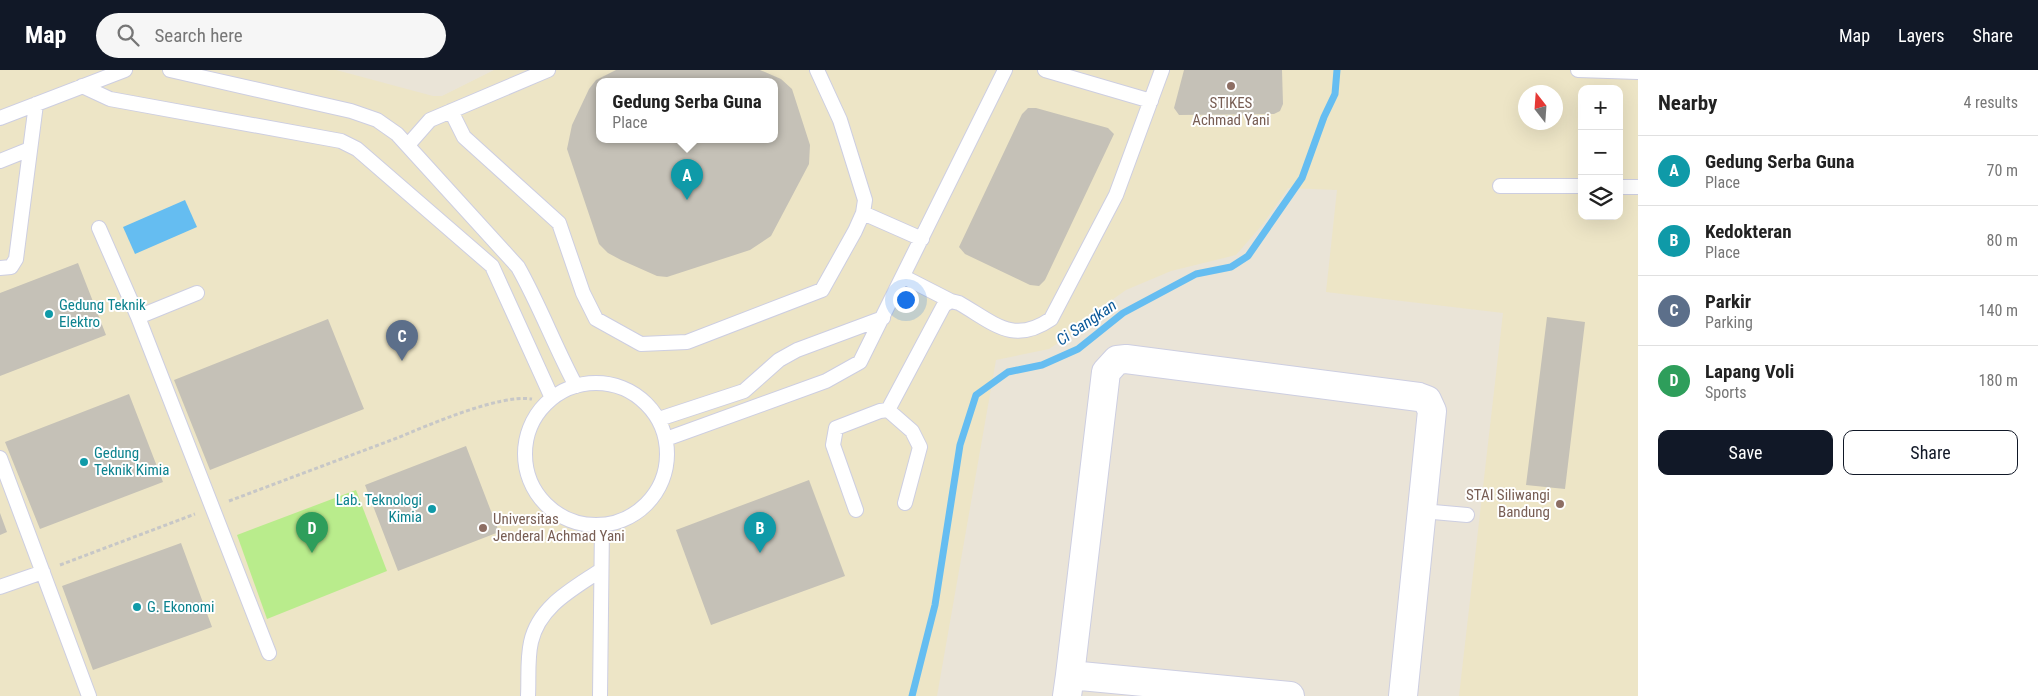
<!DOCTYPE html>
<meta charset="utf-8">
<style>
body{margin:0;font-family:"Roboto Condensed",sans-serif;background:#f6f6f6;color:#222}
.controls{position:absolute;right:15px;top:15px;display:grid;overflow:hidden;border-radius:10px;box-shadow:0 5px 20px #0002}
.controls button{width:45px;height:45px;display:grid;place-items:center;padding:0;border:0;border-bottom:1px solid #e0e0e0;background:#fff;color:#222;font:25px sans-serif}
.compass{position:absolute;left:1518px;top:15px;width:45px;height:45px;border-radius:50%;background:#fff;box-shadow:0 5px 20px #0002;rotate:343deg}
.you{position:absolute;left:905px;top:229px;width:18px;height:18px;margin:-12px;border:4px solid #fff;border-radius:50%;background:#1a73e8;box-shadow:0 0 0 8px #1a73e833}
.badge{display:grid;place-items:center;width:32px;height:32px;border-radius:50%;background:#111827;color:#fff;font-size:16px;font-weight:700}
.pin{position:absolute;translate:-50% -41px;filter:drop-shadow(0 1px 2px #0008)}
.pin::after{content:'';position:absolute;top:26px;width:18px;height:15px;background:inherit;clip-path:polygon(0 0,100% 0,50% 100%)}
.popup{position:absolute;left:596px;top:8px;width:182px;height:65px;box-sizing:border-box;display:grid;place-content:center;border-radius:10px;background:#fff;filter:drop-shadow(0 1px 4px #0005);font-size:16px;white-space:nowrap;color:#767676}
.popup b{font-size:19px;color:#222}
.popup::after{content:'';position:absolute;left:50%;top:100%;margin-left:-10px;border:10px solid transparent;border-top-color:#fff}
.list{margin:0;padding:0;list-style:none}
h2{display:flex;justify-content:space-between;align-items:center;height:65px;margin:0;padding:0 20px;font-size:21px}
h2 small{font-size:16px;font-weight:400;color:#767676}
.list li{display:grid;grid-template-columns:32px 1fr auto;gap:15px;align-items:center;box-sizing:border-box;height:70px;padding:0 20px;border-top:1px solid #e0e0e0}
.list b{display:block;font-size:19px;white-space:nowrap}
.list p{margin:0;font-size:16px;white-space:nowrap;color:#767676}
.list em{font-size:16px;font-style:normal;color:#767676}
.actions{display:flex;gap:10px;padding:15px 20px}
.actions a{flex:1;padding:11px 0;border:1px solid #111827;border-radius:10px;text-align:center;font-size:18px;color:#111827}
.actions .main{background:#111827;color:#fff}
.icon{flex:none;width:28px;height:28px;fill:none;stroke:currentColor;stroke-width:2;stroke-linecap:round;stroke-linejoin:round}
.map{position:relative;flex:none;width:1638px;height:626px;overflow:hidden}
header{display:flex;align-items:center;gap:30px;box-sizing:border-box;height:70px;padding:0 25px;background:#111827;color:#fff}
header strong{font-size:24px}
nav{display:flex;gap:28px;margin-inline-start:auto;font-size:18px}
.search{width:350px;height:45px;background:#f6f6f6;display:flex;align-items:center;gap:12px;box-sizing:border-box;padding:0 18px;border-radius:28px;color:#767676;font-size:19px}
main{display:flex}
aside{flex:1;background:#fff}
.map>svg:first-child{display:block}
</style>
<header>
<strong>Map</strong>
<div class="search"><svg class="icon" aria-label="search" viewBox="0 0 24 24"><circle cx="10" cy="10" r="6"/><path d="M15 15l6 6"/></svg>Search here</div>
<nav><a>Map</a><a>Layers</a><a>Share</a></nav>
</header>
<main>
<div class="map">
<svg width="1638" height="626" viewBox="0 0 1638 626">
<rect width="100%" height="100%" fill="#eae4d7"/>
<path fill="#ede5c6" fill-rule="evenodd" d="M0,0H336L433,26H442L494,0H1638V626H1459L1503,243L1326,222L1337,120L1288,118L1263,154L1236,185L1171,201L1126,220L1095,242L1079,259L1049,279L996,290L937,626H0ZM600,11H774V69H600ZM1582,19H1619V146H1582ZM1526,22H1556V52H1526Z"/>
<path fill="#b9ec8c" d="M356,420L387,501L267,549L237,465Z"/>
<path fill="#65bdf1" d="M185,130L197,157L135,184L123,157Z"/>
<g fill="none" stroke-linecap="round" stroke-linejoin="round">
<path stroke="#65bdf1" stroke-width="7" d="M912,626L935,535L960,375L976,325L1008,302L1042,295L1078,279L1123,243L1196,204L1231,197L1248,186L1302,108L1324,47L1335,24L1337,0"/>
</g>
<path fill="#c5c1b7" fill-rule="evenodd" d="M616,0H760L781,9L792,19L810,75L809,94L771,166L750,180L667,207L657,206L621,190L608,183L599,174L567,79L572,55L589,19L596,10ZM600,11H774V69H600Z
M1184,0H1282L1283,34L1280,41L1274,44L1179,45L1174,38Z
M1028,38H1036L1108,58L1114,64L1045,210L1039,216L1030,215L965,184L959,177L1022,44Z
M78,193L106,265L0,306V223Z
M1547,247L1585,252L1565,419L1526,415Z
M328,249L364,339L210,400L174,310Z
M129,324L163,412L40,459L5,372Z
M466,376L499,462L398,501L365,415Z
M809,410L845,506L711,555L676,460Z
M0,443L7,462L0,465Z
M181,473L212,557L93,600L62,516Z"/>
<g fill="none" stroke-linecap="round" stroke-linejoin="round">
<defs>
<path id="service" d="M170,0L351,41L377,50L397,64L518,197C540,236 555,277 576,316
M1045,0L1151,31
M1578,0L1638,2
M82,16L110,29L341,71L357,79L492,196L552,328
M451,41L464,67L559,153L583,223L596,249L641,274L687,272L822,220L855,161L863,143L865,130L840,50L817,0
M0,48L125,0
M408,75L430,50L548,0
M0,91L30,79
M1500,116H1582
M1619,117H1638
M863,143L922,169
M99,158L138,247L197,223
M0,198L11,197L16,189L36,34
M904,207L951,231
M138,247L269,583
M525 384a71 71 0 1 1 142 0a71 71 0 1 1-142 0Z
M659,349L744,321L779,290L797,280L883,248
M666,369L826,311L860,292L1005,0
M0,388L89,626
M905,433L920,377L912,361L888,340L944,235L951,231L959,233C994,253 1013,275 1051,249L1116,125L1162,0
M856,440L833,375L836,358L880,341L888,340
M1422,441L1467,445
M0,517L43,502
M528,626C529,609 527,589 531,572C539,536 573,519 601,500
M600,626L602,455"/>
<path id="minor" d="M1070,605L1106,302L1117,290L1126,289L1419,327L1427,330L1432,341L1403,626
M1067,626L1070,605L1290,626"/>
</defs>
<use href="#service" stroke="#cdcee1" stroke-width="16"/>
<use href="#minor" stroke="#cdcee1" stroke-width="30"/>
<path stroke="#c7c7c7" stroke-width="3" stroke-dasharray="4 2.5" stroke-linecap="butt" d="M229,431C285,410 341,389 397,368C429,355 499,324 532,329
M60,495L195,444"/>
<use href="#service" stroke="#fff" stroke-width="14"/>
<use href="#minor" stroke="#fff" stroke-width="28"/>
</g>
<g fill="#8d6e63" stroke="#fff" stroke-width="2">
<circle cx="1231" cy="16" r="5"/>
<circle cx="1560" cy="434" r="5"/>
<circle cx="483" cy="458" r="5"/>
</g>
<g fill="#0f9aa8" stroke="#fff" stroke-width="2">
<circle cx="49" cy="244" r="5"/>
<circle cx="84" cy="392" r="5"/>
<circle cx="432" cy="439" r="5"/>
<circle cx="137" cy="537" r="5"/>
</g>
<g text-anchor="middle" stroke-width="4" stroke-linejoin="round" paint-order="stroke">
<g font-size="15" fill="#785e54" stroke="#fff">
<text x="1231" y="38">STIKES<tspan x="1231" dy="17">Achmad Yani</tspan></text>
<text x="1550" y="430" text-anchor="end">STAI Siliwangi<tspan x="1550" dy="17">Bandung</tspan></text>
<text x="493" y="454" text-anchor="start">Universitas<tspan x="493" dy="17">Jenderal Achmad Yani</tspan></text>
</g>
<g font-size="15" fill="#0d838f" stroke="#fff" text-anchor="start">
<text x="59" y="240">Gedung Teknik<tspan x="59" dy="17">Elektro</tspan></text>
<text x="94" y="388">Gedung<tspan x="94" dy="17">Teknik Kimia</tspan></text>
<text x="422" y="435" text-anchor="end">Lab. Teknologi<tspan x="422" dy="17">Kimia</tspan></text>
<text x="147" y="542">G. Ekonomi</text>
</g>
<g font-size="16" font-style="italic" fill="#095899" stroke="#fff">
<text transform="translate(1086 252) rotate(-34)" y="6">Ci Sangkan</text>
</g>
</g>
</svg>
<div class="controls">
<button>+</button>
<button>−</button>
<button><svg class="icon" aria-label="layers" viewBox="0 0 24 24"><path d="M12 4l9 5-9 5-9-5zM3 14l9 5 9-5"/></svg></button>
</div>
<svg class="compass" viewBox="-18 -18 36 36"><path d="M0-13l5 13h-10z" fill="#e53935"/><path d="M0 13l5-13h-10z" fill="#767676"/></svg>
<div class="you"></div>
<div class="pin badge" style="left:687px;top:130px;background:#0f9aa8">A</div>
<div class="popup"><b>Gedung Serba Guna</b>Place</div>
<div class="pin badge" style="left:760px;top:483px;background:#0f9aa8">B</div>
<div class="pin badge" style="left:402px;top:291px;background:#5c6f8a">C</div>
<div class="pin badge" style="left:312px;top:483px;background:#2e9e5b">D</div>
</div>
<aside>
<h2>Nearby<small>4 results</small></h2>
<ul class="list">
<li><span class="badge" style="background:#0f9aa8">A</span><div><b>Gedung Serba Guna</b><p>Place</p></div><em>70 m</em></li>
<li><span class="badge" style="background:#0f9aa8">B</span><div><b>Kedokteran</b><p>Place</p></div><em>80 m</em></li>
<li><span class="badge" style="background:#5c6f8a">C</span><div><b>Parkir</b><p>Parking</p></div><em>140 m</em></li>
<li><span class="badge" style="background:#2e9e5b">D</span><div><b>Lapang Voli</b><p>Sports</p></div><em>180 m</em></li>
</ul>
<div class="actions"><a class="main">Save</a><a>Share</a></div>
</aside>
</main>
